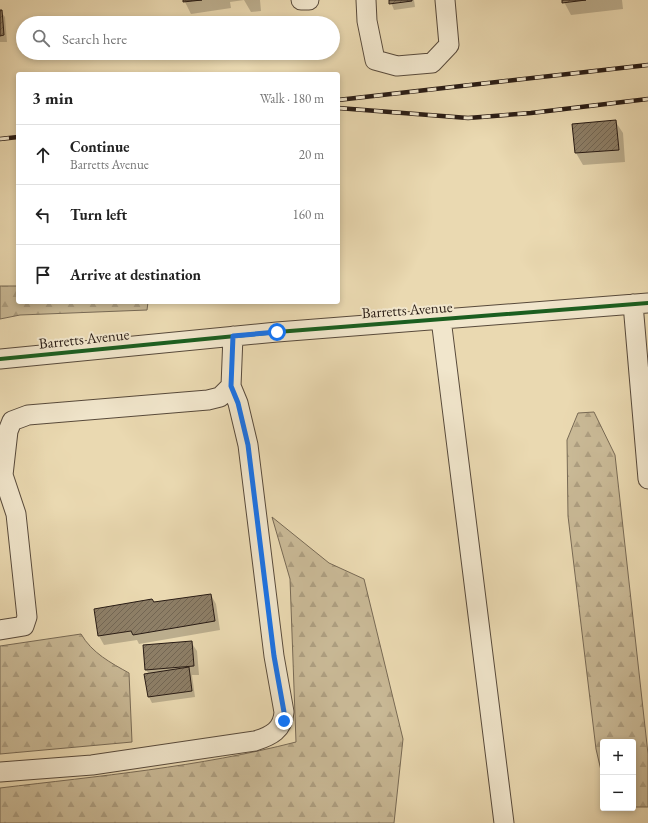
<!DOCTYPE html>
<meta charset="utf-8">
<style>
body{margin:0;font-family:"EB Garamond",serif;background:#f2f2f2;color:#222}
.controls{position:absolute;right:12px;bottom:12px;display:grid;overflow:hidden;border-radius:4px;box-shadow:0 2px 6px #0003}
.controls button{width:36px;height:36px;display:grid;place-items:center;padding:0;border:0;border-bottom:1px solid #e0e0e0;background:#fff;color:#222;font:20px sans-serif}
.stop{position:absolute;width:12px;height:12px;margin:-9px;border:3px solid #1a73e8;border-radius:50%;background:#fff}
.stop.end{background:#1a73e8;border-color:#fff;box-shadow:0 1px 4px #0008}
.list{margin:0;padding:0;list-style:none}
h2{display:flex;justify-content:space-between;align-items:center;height:52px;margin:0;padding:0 16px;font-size:17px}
h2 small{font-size:13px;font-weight:400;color:#767676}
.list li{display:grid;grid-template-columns:26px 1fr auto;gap:12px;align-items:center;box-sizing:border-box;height:60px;padding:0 16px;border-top:1px solid #e0e0e0}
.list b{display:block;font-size:15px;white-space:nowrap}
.list p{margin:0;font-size:13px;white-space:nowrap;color:#767676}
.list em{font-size:13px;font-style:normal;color:#767676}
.icon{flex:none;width:22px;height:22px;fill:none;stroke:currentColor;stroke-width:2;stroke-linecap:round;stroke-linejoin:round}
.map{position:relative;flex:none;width:648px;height:823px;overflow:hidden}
.search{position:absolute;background:#fff;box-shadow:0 2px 6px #0003;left:16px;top:16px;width:324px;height:44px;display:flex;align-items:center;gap:10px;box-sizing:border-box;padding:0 14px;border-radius:22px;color:#767676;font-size:15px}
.panel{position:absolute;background:#fff;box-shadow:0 2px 6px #0003;left:16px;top:72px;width:324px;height:232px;border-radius:4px}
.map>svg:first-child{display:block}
</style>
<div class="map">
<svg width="648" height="823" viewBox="0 0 648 823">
<defs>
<pattern id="forest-firs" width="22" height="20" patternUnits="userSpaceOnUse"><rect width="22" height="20" fill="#c9b996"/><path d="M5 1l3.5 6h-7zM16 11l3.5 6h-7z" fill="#ad9e80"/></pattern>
<pattern id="building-hatch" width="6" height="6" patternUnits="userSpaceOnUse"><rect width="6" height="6" fill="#8d7e66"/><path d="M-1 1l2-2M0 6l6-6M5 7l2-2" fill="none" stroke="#736653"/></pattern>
</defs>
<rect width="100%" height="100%" fill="#ead9b1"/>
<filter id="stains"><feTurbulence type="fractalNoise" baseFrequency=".005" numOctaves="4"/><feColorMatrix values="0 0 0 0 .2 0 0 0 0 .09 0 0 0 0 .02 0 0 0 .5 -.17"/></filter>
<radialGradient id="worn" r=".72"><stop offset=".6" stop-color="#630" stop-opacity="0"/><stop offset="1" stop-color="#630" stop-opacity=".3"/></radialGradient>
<path fill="url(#forest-firs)" stroke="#786a55" d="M0,286H18V302H148L147,310L20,315L0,319Z
M594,412L615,455L648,754V807H633V742H603V779L596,749L568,516L567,440L578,413Z
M272,517L329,563L364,579L403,739L394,823H0V788C99,776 199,767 296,742L290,579Z
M81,634C92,653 111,663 129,673L132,742L0,754V646Z"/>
<path fill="#0003" d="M184,0H260L261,11L251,12L244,0L230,2L231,8L191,14Z
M390,0H414L415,7L394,10Z
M563,0H622L623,9L571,15Z
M0,11L5,17L7,42H0Z
M615,121L623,133L625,162L583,165L576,153L574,124Z
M211,595L216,604L220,630L139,644L137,640L104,645L99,636L95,610Z
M191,642L197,651L199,675H192L195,697L152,703L149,697V674L146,670Z"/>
<path fill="url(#building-hatch)" stroke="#281b14" d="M183,0H202L183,2Z
M389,0H412V1L389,4Z
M562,0H586L562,3Z
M0,10H2L4,35L0,36Z
M616,120L619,150L575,153L572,124Z
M211,594L215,621L133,635L131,631L98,636L94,609L152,599L154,602Z
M192,641L194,666L145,670L143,645Z
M189,667L192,691L148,697L144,674Z"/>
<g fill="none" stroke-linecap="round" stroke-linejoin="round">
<defs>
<path id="minor" d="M301,0H309
M366,0L367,21L375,60L397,66L432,63L449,45L445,0
M633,304L648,479
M441,319L504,823
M0,359L277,332L648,303
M0,630L24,626L27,617L16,514L3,475L8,431L12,421L28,415L208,400L220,397L231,386
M0,772L92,765L255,741C271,736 283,730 284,712L274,656L248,445L238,403L231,386L233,336"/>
</defs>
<use href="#minor" stroke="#584a3b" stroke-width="21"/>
<use href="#minor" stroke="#f1e6cc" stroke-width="19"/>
<defs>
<path id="rail" d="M338,100L648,65
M338,108L468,118L531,113L648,99
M0,139L18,137"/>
</defs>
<use href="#rail" stroke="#281b14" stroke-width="4.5"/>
<use href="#rail" stroke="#f1e6cc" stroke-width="3" stroke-dasharray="9" stroke-linecap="butt"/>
<defs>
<path id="cycleway" d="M0,359L277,332L648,303"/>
</defs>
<use href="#cycleway" stroke="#f1e6cc" stroke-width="6"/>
<use href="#cycleway" stroke="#1b5e20" stroke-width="4"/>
</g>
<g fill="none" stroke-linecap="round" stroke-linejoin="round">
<path stroke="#1a73e8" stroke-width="5" d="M277,332L233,336L231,386L238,403L248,445L274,656L284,712V721"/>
</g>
<g text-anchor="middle" stroke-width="4" stroke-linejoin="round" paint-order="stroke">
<g font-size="15" fill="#281b14" stroke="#f1e6cc">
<text transform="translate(407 310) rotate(-4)" y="5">Barretts Avenue</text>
<text transform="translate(84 339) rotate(-6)" y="5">Barretts Avenue</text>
</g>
</g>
<rect width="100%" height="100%" filter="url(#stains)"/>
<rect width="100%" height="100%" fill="url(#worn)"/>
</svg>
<div class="controls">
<button>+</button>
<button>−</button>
</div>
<div class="stop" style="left:277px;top:332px"></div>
<div class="stop end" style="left:284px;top:721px"></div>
<div class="search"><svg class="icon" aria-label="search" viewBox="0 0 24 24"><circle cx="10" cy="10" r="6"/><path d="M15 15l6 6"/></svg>Search here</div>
<section class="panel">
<h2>3 min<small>Walk · 180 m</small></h2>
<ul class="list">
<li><svg class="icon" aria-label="ahead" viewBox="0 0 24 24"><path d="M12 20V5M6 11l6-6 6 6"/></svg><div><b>Continue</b><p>Barretts Avenue</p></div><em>20 m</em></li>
<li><svg class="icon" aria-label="left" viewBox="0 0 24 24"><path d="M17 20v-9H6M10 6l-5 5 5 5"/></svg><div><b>Turn left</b></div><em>160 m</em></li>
<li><svg class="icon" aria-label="arrive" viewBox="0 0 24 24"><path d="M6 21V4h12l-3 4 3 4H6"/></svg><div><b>Arrive at destination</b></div></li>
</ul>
</section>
</div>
